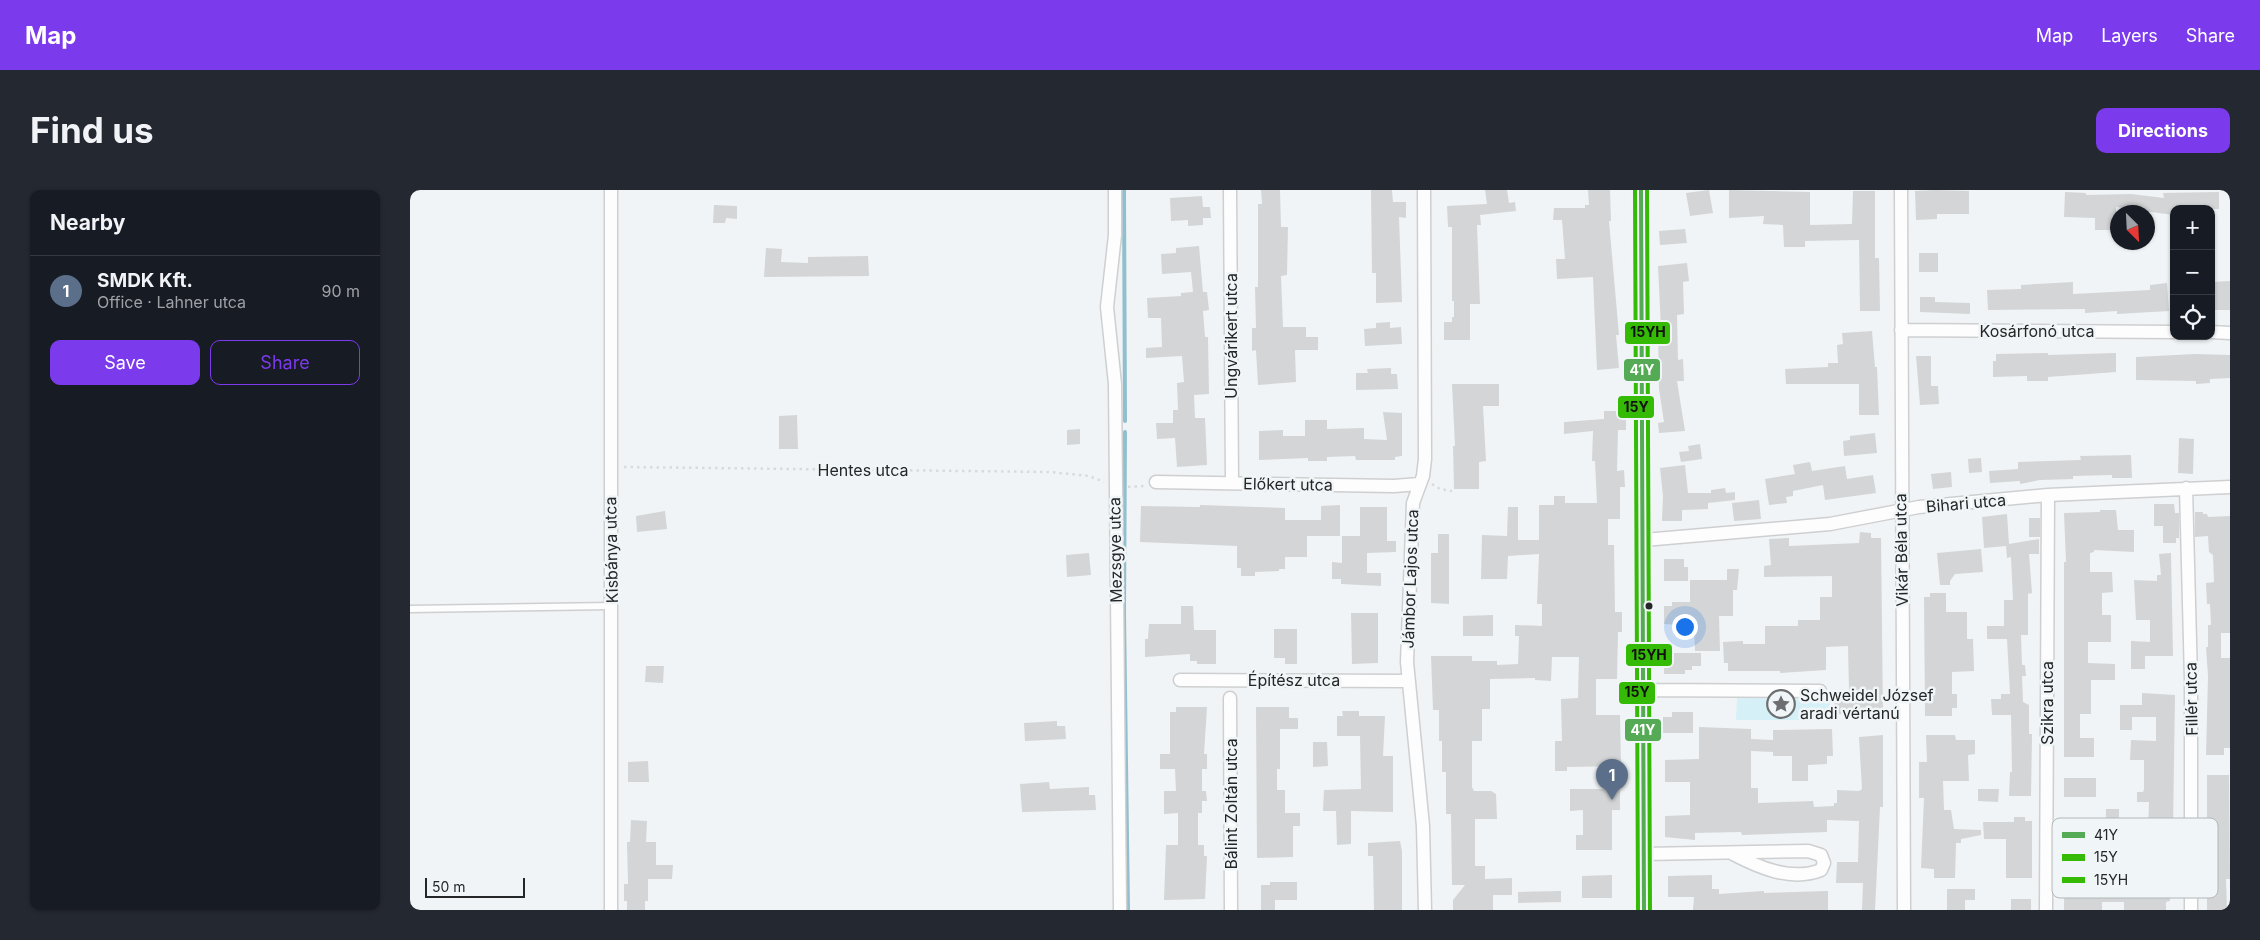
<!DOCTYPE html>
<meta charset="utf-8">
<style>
body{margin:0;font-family:Inter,sans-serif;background:#242831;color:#f1f3f6}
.controls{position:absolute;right:15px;top:15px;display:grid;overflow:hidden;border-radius:10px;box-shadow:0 1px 4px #0004}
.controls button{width:45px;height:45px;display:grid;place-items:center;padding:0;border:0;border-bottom:1px solid #363941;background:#171b24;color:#f1f3f6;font:25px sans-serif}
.compass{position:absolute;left:1700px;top:15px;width:45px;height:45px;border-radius:50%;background:#171b24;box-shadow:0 1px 4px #0004;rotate:156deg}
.scale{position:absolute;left:15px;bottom:12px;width:100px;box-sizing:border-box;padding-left:5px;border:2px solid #252627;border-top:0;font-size:14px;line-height:18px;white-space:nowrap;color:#252627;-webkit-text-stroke:4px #f0f5f7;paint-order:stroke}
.you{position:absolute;left:1274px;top:436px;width:18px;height:18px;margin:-12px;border:4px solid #fff;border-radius:50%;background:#1a73e8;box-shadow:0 0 0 8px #1a73e833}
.badge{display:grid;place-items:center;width:32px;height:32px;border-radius:50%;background:#7c3aed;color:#fff;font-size:16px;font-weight:700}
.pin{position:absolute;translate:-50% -41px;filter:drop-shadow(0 1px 2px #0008)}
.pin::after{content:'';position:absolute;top:26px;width:18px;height:15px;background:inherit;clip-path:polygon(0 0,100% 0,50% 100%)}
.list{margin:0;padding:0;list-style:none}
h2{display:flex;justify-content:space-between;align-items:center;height:65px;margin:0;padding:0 20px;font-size:21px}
h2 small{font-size:16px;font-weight:400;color:#9ea1a6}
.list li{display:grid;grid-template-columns:32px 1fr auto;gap:15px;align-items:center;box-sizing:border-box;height:70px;padding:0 20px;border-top:1px solid #363941}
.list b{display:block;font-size:19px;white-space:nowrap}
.list p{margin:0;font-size:16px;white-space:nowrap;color:#9ea1a6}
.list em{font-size:16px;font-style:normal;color:#9ea1a6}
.actions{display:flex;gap:10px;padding:15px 20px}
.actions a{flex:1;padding:11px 0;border:1px solid #7c3aed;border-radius:10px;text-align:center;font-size:18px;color:#7c3aed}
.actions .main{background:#7c3aed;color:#fff}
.icon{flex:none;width:28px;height:28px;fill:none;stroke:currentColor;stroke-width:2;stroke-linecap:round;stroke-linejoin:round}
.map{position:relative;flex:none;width:1820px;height:720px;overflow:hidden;border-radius:10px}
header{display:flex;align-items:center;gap:30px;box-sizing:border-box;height:70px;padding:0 25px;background:#7c3aed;color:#fff}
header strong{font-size:24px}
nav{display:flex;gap:28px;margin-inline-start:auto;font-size:18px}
.intro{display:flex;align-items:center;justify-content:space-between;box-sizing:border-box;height:120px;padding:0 30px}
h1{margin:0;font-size:35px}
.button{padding:12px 22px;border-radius:10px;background:#7c3aed;color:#fff;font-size:18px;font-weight:700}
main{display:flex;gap:30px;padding:0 30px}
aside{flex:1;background:#171b24;border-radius:10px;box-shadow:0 1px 4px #0004}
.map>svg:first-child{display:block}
</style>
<header>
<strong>Map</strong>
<nav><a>Map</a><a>Layers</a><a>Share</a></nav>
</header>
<div class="intro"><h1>Find us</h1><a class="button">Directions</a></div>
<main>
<aside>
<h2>Nearby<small></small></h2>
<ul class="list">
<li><span class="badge" style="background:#5c6f8a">1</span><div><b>SMDK Kft.</b><p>Office · Lahner utca</p></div><em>90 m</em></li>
</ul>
<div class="actions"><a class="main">Save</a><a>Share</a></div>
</aside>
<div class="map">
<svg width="1820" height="720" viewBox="0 0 1820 720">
<rect width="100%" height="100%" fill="#f1f4f6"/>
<path fill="#d6f0f8" d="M1327,508L1420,509V530H1326Z"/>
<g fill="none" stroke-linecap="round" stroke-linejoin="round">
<path stroke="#90bfce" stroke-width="4" d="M714,0L715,231
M715,242L714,424L718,720"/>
</g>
<path fill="#d3d5d6" d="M851,0H870L871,37H878L877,85L871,86L873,137H896V147H908V160H885L886,192L848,195L846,160L842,161V138H846L845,97H848V14H852Z
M961,0H982L983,12H996V28L989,27L992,112L966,113V83H962Z
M1075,0H1097L1099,13L1105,12L1106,21L1070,25L1071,35H1067L1070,114H1060V150H1034V132H1042V127H1044V111H1042V37H1038L1037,16L1077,14Z
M1178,0H1200L1201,31H1199L1209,145H1206L1209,178L1187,180L1183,87L1147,89L1146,69H1155L1152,30H1143L1144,18H1175V15H1179Z
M1299,0L1303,23L1280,26L1276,3Z
M1319,0L1400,2V35L1442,34L1443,1H1465V68H1469L1470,121H1450L1449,50L1395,51V57H1374L1373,35L1353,34L1354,26L1319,28Z
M1526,0L1559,1V24H1527V29L1506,30L1505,1Z
M1655,2L1676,3V5L1721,4L1754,8L1753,3L1809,2V19L1763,18V25L1706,17V40H1685V28L1654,27Z
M792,6L793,17H800L801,28H793V35L778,36V30L761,31L760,8Z
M304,15L327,16V29L316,28L315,33H303Z
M1275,39L1277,53L1250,55L1249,41Z
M789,56L793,102H797L799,120L793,121L795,147H798L799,204L784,205L785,228H795L797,275L767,277L765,248L747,249L746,233H763V220H768L767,193L774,192L772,166L736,168V158L752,157L751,128H738L737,108L771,106V103L783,102L781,82L752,84L751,64L766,63V58Z
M356,58L372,59L371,72L398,73V67L458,66L459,86L354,87Z
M1509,63H1528V82H1509Z
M1277,73L1279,91L1273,92L1274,124L1267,125L1268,170L1273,169L1274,191H1267L1275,241L1249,243L1248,233L1254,232L1249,199L1248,138H1251L1248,76Z
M1820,91V120H1803L1802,92Z
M1663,92V104L1740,100V95L1757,93L1759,121L1707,124V121L1675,123V119L1578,120L1577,100L1611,99V95Z
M1510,107H1525V112L1560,113V124L1510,122Z
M980,132V138L991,137L992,154L955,156L954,139L966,138V133Z
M1462,141L1465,177H1467L1469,225H1449V194H1376L1375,179L1418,177V173H1428L1427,155L1433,154L1432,143Z
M1638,163V165L1706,163V182L1638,187V191H1617V186L1583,187V171H1586V164Z
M1785,164L1820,165V188L1800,189V193L1786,194V191L1726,190V167Z
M1506,166H1521V196H1528L1529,214L1510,215Z
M981,178V184H987L988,199L946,200V183H958L957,179Z
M1042,194H1089V216H1073L1076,271L1069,272V299H1044L1043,256H1045Z
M1194,221H1216V240H1208L1207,281L1214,280L1215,297H1210V329H1198V355H1204L1205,422H1212V442H1208L1207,489H1186V525H1210L1211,576L1157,577V581H1145V551H1152L1151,509L1168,508L1169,467H1142L1141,491L1125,490V488L1080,489V519H1072V551H1062V597L1064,601H1081L1086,604L1087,629H1065V676H1075V689L1102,688V705H1083V720H1043V710L1055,695H1042L1041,624H1036V582H1032V551H1029V520H1023L1021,466H1062V471H1087V475L1108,474L1109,446H1105V435L1132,436V414H1127L1129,364L1098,366L1097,389H1071L1072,345L1097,346L1098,317H1108V350H1129V315H1144V306H1155V313H1187L1185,271H1182L1183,241L1154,244V232L1194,229Z
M973,222L992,223V266L985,267V270H946L945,266L917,267V271H898V268L849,270V241L873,240V246H895V230H917V239L954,238V249L977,250Z
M387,225L388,259H369V226Z
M670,239V254L657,255V240Z
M1465,243L1467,263L1434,266L1433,251L1440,250V246Z
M1769,248L1784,249L1783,284L1768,283Z
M1290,254L1292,269L1271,272L1269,262L1279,261L1278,256Z
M1721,265L1722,288H1702V285L1663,286V289L1630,290L1610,294V291L1580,293L1579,281L1608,279V272L1671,270L1670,266Z
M1571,268L1572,282L1559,283L1558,269Z
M1400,272L1402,281L1435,276L1437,289L1463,285L1466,303L1415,310L1413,295L1383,301V306L1376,307L1377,313L1359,315L1355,289L1385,284L1383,275Z
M1275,275L1278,303H1301V300L1315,298L1316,303L1325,302V310L1298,313V319L1272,320V331H1252L1253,306L1250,278Z
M1541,282L1542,297L1523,299L1521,284Z
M1349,310L1351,329L1324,331L1322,313Z
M1744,314H1764L1765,323H1769V348H1766V353H1753V336H1744Z
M790,315L875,318V330H911V316L930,315V346H897V367H875V379H869V381L845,382V386H831V378H827V356L730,352L731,316L790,317Z
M950,317H977V351H986V362L957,363V383H971V396L931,394V389H922V372L932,373V346H950Z
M1690,320H1706L1708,340H1724V362L1684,360V362L1680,363V382H1702L1703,402L1692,403V425H1701V452H1678V473L1705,474V490H1681V524H1670V548H1684V567H1654V372H1656L1654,323L1690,322Z
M255,321L257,339L227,342L226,326Z
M1785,322H1793V324H1797L1798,327L1820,326V443H1811V468H1820V558H1814V565H1796L1798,486L1796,457H1798V435H1801L1800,414H1797L1796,393L1804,392L1803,365L1799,362L1798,346L1785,347Z
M1597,324L1599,354L1629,349V364H1619L1622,403L1618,404V445H1611L1612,475H1615L1616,486H1612L1613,512L1619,515V544H1622L1621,606H1599L1600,582H1602L1601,525H1582L1581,509H1591V504H1600L1597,449H1577V436H1594V410H1603L1601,367L1597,368L1596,356L1574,358L1572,327Z
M1619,328H1630V347H1619Z
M1450,342L1461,343V348H1471L1473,525L1424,524L1425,501H1439L1438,456L1416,457V480L1370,483V481H1318V473H1314L1313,452L1333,451V454H1355V436H1388V430H1410V407H1422V386L1354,387V376L1361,375L1359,349L1379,348V356L1449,353Z
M1028,344H1039V414L1021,413V363H1028Z
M1571,359L1573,382L1545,384L1540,391V395H1530L1527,363Z
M679,363L681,385L657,387L656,365Z
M1761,363L1763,466H1735V479H1721V451L1740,452V430H1726L1724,390L1747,391V385H1751L1749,364Z
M1254,369H1274V377H1278V391H1254Z
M1317,379H1329L1327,400H1323V426H1309L1310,461H1285L1284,436L1254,434V416H1262V412H1280V390H1317Z
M1520,403H1536V422H1557V449H1563L1564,481L1542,482V504H1547V518H1542V526H1515L1514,407H1520Z
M771,416H783L784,440H806V474H787V471H780V464L735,467V449H738L739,434H771Z
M941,423H968V473L942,474Z
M1083,425V446H1053V426Z
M864,439H887V474H875V468H864Z
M1254,463H1291V476H1282V480H1275V484H1254Z
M236,476H254L253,493L235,492Z
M1732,503L1765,505L1763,642H1745L1744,666H1758L1760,673V711L1756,712V720H1714V712H1692V720H1654L1655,629H1675V634L1696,633V619H1709V639L1738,641L1739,612H1727V602H1733L1734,599V570H1720L1721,550L1746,551V527H1722V540H1710V515H1732Z
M766,517H797L794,564H797V579H792V601H796L797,611H792V623H788V655H794V666H797L795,709L754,710L756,655H768V623L754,624V601H766L765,579H750V564H760V522H766Z
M846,517H879V528H888V539H870V579H867V600H875V623H890V636H883V667L847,668Z
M932,521H949V526H975L973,566H983V622L941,621V654L927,655L926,621H913L914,600L951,599L950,546H927V526H933Z
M1262,522H1283V543H1253V527H1262Z
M647,531V536H655L656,549L615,551L614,533Z
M1289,537L1341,539V549L1363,550V540L1422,539L1423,566H1417V574L1398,575V591H1382V566H1363V562L1341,561V598H1348V613L1403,611L1404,617L1424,616V613H1427V600L1449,601L1452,599L1449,547L1473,545V617H1470L1465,720H1452L1453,693H1426L1427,672H1448L1449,631L1417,630V642L1332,645L1331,642L1285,643V650L1255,647V626L1280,625V592H1255V570L1289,569Z
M1516,545H1545L1546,550H1565V564L1558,565L1559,591H1533L1534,620H1541L1544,639L1571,640V645L1551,649V653H1546L1545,688H1524V679L1511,678L1514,608H1509V572H1517Z
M903,552H917L918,576L903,577Z
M238,571L239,592H218V572Z
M1797,585H1819L1820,689H1816L1817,720H1797Z
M1654,588H1686V607H1654Z
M639,592L640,599L679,597V605H685L686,620L612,622L610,594Z
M1160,599H1210V620H1202V660H1166V645H1173V620L1160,621Z
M1568,599H1589L1588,612L1568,611Z
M1604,627H1615V631H1622V688H1596V649H1574L1573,632H1604Z
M221,630L237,631L236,652H246V675H263L262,689H238V711H235V720H217V711H214V694H218L217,652H220Z
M990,651L992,661V720H964L963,666H958V653Z
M1202,685V708H1172V686Z
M1302,685V699H1309V704L1354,701V703L1418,701V720H1283L1284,707H1258V686Z
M860,692H887V710H865V720H851V695H860Z
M1537,699H1565V710H1555V720H1537Z
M1151,701V712L1108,713V702Z
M1601,709H1621V720H1601Z"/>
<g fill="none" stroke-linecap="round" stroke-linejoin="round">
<defs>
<path id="lane" d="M0,419L201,416"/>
<path id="street" d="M201,0V720
M705,0V45L697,117L705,194L710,720
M820,0L822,293
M1014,0L1015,269L1013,286L1003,313L997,472L1013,636L1015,720
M1231,0L1234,720
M1491,0L1494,720
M1491,140L1764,142
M1801,142L1820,143
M746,292L984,296L1009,294
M1776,298L1781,490V720
M1234,350L1420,334L1509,317L1638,305L1820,297
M770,490L999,491
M1233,500L1410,501
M820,508L821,720
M1234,664L1398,661L1411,665L1414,673L1411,680C1381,692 1348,677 1323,664
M1636,720L1638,305"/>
</defs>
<use href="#lane" stroke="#cecfd0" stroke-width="9"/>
<use href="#street" stroke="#cecfd0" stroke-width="15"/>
<path stroke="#d9dada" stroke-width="2.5" stroke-dasharray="2.5 4" stroke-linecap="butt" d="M214,277L641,282L679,286L694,292
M1022,294L1030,299L1042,301
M718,297L735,296"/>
<use href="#lane" stroke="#fdfdfe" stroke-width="6"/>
<use href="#street" stroke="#fdfdfe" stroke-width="12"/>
<defs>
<path id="bus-1" d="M1231,0L1234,720"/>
<path id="bus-2" d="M1225,0L1228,720"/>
<path id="bus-3" d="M1237,0L1240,720"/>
</defs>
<use href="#bus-1" stroke="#f0f5f7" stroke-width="8"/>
<use href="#bus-2" stroke="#f0f5f7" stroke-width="8"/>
<use href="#bus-3" stroke="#f0f5f7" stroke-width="8"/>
<use href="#bus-1" stroke="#5a5" stroke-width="4"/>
<use href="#bus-2" stroke="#35ba06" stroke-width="4"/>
<use href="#bus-3" stroke="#35ba06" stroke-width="4"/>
</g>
<defs>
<symbol id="sight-ring" viewBox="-11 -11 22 22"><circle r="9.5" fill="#f0f5f7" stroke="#6c6e6f" stroke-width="1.5"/><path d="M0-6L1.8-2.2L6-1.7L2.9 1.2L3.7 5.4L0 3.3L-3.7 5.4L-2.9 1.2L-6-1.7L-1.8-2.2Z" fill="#6c6e6f"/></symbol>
</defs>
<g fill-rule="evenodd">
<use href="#sight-ring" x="1355" y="498" width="32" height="32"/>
</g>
<circle fill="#252627" stroke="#f0f5f7" stroke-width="2" cx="1239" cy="416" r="4.5"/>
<g text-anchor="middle" stroke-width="5" stroke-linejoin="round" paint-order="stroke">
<g font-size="16" fill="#252627" stroke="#f0f5f7">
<text x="1627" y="147">Kosárfonó utca</text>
<text transform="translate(821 146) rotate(-90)" y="6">Ungvárikert utca</text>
<text x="453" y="286">Hentes utca</text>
<text transform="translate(878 294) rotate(1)" y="6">Előkert utca</text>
<text transform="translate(1556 313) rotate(-5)" y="6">Bihari utca</text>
<text transform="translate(201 360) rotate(-91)" y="6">Kisbánya utca</text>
<text transform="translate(705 360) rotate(-91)" y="6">Mezsgye utca</text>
<text transform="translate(1491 360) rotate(-91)" y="6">Vikár Béla utca</text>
<text transform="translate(1000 389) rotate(-88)" y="6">Jámbor Lajos utca</text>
<text x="884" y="496">Építész utca</text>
<text transform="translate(1781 509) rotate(-91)" y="6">Fillér utca</text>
<text transform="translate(1637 513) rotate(-90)" y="6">Szikra utca</text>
<text transform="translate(821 614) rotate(-90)" y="6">Bálint Zoltán utca</text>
</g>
<g font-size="16" fill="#252627" stroke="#f0f5f7" text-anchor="start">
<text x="1390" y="511">Schweidel József<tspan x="1390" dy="18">aradi vértanú</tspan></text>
</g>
</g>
<rect x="1642" y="628" width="166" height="80" rx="8" fill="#f0f5f7" stroke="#b3b7b9" stroke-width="1"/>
<rect x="1652" y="642" width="23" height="6" fill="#5a5"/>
<rect x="1652" y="664" width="23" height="7" fill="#35ba06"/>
<rect x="1652" y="687" width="23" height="6" fill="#35ba06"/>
<g font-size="14" fill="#252627">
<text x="1684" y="650">41Y</text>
<text x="1684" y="672">15Y</text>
<text x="1684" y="695">15YH</text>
</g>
<g stroke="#f0f5f7" stroke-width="2">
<rect x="1214" y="131" width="47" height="24" rx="5" fill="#35ba06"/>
<rect x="1213" y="168" width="38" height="24" rx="5" fill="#5a5"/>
<rect x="1207" y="205" width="38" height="24" rx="5" fill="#35ba06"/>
<rect x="1215" y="453" width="48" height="24" rx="5" fill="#35ba06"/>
<rect x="1208" y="491" width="38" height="24" rx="5" fill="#35ba06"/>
<rect x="1214" y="528" width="38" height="24" rx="5" fill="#5a5"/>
</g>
<g font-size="14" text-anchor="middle" font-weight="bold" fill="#fff">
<text x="1232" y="185">41Y</text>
<text x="1233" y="545">41Y</text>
</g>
<g font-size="14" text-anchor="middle" font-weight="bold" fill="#111">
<text x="1238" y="147">15YH</text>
<text x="1226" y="222">15Y</text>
<text x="1239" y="470">15YH</text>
<text x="1227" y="507">15Y</text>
</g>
</svg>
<div class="controls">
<button>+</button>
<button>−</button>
<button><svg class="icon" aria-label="locate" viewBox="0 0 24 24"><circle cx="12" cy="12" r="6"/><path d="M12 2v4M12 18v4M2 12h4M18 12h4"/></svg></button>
</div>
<svg class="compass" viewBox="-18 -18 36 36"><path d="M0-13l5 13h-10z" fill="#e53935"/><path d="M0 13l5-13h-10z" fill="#9ea1a6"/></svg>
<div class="scale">50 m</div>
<div class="you"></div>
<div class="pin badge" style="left:1202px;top:610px;background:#5c6f8a">1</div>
</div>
</main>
